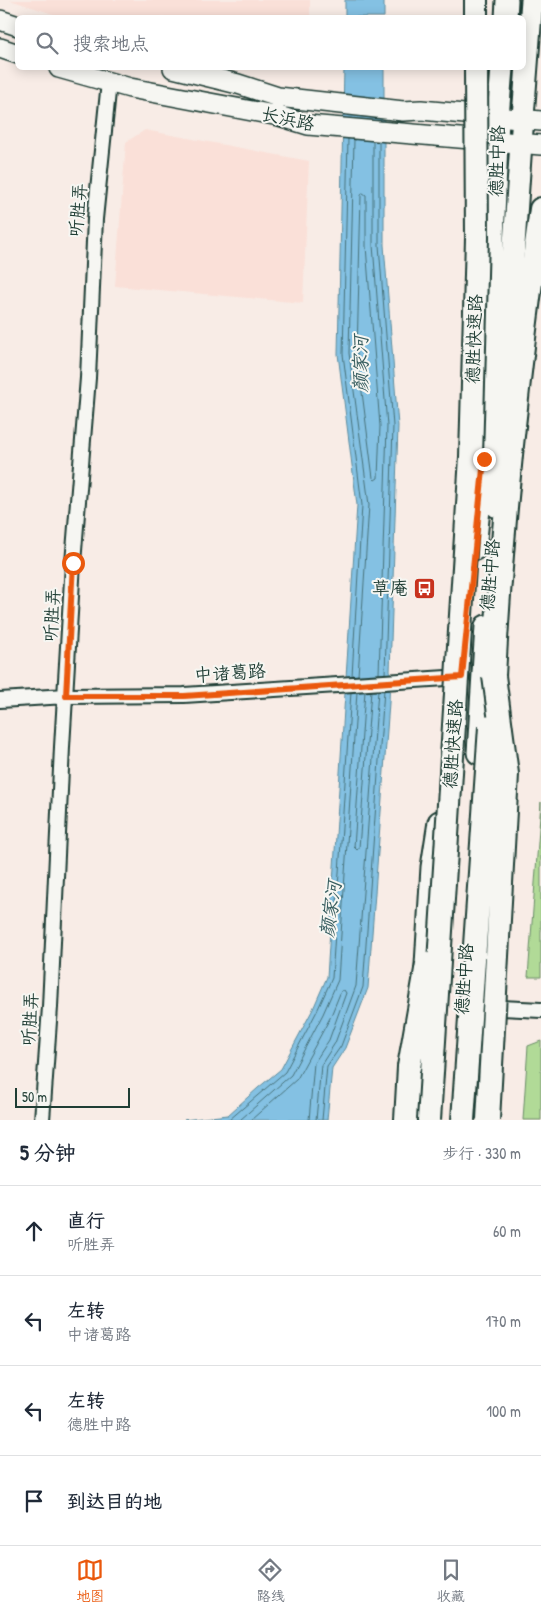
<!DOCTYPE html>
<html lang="zh">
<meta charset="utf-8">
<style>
body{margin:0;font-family:"Patrick Hand","LXGW WenKai TC",sans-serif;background:#f2f2f3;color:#1f2937}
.scale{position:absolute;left:15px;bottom:12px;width:115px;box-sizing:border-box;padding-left:5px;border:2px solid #1f3d34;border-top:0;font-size:14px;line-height:18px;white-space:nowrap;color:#1f3d34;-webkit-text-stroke:4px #f6f6f2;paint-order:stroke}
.stop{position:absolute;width:15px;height:15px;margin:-11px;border:4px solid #ea580c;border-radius:50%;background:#fff}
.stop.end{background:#ea580c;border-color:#fff;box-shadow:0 1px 5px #0008}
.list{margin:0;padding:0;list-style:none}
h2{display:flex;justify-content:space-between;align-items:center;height:65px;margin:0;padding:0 20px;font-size:21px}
h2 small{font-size:16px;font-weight:400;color:#747a83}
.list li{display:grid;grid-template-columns:32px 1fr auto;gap:15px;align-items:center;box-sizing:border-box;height:90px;padding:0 20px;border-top:1px solid #e0e1e3}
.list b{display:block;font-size:19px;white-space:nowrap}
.list p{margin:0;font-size:16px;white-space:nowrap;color:#747a83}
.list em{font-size:16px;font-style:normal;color:#747a83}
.icon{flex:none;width:28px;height:28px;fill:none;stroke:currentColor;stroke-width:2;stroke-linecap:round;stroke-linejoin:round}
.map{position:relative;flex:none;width:541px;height:1120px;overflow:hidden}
.search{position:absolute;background:#fff;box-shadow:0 2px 12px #0003;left:15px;right:15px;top:15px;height:55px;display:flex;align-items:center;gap:12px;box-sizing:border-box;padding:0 18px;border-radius:8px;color:#747a83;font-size:19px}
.sheet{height:425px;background:#fff}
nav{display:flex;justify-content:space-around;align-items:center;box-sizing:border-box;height:70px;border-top:1px solid #e0e1e3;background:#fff;font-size:14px;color:#747a83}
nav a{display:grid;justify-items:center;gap:2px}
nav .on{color:#ea580c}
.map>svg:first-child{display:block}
</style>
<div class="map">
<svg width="541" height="1120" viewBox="0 0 541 1120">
<rect width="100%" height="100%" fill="#f8ece6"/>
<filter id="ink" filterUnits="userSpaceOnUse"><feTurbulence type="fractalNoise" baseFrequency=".02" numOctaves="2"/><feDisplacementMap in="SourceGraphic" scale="10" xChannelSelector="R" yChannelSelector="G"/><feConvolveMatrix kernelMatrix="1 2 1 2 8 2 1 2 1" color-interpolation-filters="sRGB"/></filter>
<g filter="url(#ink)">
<path fill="#fae0d8" d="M10,0H310V17L65,18Z
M145,130L309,161L303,303L115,286L126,142Z"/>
<path fill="#b1da97" stroke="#688c66" d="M541,802V977H528Z
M541,1041V1120H523L528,1046Z"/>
<path fill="#84c1e3" stroke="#5c8c9d" d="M345,0H384V17H345Z
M344,68H384V245L398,426L389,703L368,988L345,1048L332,1068L327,1120H184L228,1115L258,1088L281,1069L313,1009L327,977L357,505L338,354Z"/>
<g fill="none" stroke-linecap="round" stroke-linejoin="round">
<path stroke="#47727a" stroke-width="1" d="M348,139L343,354L362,505L352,676
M354,140L349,353L369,505L358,676
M373,141V245L387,426L379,674
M379,142V245L393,426L385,674
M363,193L366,195V246L380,426L378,478L375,480L373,478L357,353L361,196Z
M365,691L354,847L357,850L359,848L371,691
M229,1120L285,1072L317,1011L332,978L351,692
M240,1120L291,1075L323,1014L338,980L357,692
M251,1120L297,1079L330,1018L341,991L344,990L346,993L329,1040L314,1063L309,1120
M316,1120L321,1065L335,1043L356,986L378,691
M322,1120L327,1066L341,1046L363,987L384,690"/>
<defs>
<path id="minor" d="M0,700L66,696L184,695L462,677
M463,1006L541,1010
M42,1120L50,1007L62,747L73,563L88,378L95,219L109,82"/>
<path id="secondary" d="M0,20L18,26
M0,48L18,54
M59,68L130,88L279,116L308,125L541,145
M173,68L238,84L278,97L403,111L421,110L541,121"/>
<path id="primary" d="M506,18L507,0
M496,506L521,143L532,0
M475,549L484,459L498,117L502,68
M478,753L486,626
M425,981L432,867L439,822"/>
<path id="trunk" d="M476,18V0
M494,676C502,520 519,364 541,209
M406,1120L409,1067"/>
</defs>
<use href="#minor" stroke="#1f3d34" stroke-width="18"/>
<use href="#secondary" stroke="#1f3d34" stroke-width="22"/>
<use href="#primary" stroke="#1f3d34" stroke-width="25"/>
<use href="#trunk" stroke="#1f3d34" stroke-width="26"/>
<use href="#minor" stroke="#f6f6f2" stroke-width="14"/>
<use href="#secondary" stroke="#f6f6f2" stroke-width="19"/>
<use href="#primary" stroke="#f6f6f2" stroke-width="21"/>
<use href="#trunk" stroke="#f6f6f2" stroke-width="22"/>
<defs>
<path id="trunk-bridge" d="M409,1067L427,964
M429,1120L471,457L477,238L476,68
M463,1120L490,727
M488,1120L507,774L494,676"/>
</defs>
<use href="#trunk-bridge" stroke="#1f3d34" stroke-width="26" stroke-linecap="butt"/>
<use href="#trunk-bridge" stroke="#f6f6f2" stroke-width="22"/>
</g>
</g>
<g fill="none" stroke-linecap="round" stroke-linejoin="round" filter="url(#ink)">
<path stroke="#ea580c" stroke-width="6" d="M73,563L66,696H184L462,677L484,459"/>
</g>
<defs>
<symbol id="bus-square" viewBox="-11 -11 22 22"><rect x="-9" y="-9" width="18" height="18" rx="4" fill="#c8321e" stroke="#f6f6f2"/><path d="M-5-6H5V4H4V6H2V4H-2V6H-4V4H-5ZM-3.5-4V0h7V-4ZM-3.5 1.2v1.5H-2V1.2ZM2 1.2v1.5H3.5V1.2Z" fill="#fff"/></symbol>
</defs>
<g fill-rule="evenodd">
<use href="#bus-square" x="412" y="576" width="25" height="25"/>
</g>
<g text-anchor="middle" stroke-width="4" stroke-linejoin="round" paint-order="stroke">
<g font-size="18" fill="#1f3d34" stroke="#f6f6f2">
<text transform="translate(288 119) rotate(12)" y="6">长浜路</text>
<text transform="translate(497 161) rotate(-88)" y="6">德胜中路</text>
<text transform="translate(78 210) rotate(-85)" y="6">听胜弄</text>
<text transform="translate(474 339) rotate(-88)" y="6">德胜快速路</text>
<text transform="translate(490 575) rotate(-85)" y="6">德胜中路</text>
<text transform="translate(52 615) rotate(-87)" y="6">听胜弄</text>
<text transform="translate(230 673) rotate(-4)" y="6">中诸葛路</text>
<text transform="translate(453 744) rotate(-86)" y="6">德胜快速路</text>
<text transform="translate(464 979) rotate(-86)" y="6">德胜中路</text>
<text transform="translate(30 1019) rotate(-87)" y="6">听胜弄</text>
</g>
<g font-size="18" fill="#1f3d34" stroke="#f6f6f2" text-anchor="end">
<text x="408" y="594">草庵</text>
</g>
<g font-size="19" font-style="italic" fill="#385e60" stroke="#f6f6f2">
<text transform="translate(360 364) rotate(-90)" y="7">颜家河</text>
<text transform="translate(330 909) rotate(-82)" y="7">颜家河</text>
</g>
</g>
</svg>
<div class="scale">50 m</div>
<div class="stop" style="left:73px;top:563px"></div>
<div class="stop end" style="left:484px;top:459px"></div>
<div class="search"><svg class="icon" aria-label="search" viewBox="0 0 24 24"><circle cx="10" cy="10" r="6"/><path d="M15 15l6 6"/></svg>搜索地点</div>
</div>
<section class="sheet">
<h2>5 分钟<small>步行 · 330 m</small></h2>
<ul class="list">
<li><svg class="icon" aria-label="ahead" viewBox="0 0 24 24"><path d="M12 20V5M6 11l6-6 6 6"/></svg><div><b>直行</b><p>听胜弄</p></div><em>60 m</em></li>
<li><svg class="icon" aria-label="left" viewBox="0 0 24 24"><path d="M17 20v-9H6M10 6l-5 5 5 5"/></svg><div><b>左转</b><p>中诸葛路</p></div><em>170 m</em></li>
<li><svg class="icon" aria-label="left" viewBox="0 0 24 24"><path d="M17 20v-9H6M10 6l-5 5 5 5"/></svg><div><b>左转</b><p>德胜中路</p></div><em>100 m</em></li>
<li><svg class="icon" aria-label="arrive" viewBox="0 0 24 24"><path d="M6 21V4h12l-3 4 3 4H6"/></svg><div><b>到达目的地</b></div></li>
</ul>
</section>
<nav>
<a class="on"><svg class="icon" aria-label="map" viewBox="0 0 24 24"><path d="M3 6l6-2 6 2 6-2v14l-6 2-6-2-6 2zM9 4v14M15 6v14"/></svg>地图</a>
<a><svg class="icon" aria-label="directions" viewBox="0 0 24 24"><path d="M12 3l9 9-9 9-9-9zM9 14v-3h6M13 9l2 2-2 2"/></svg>路线</a>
<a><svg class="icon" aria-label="saved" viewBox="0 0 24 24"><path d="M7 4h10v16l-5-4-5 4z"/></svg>收藏</a>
</nav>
